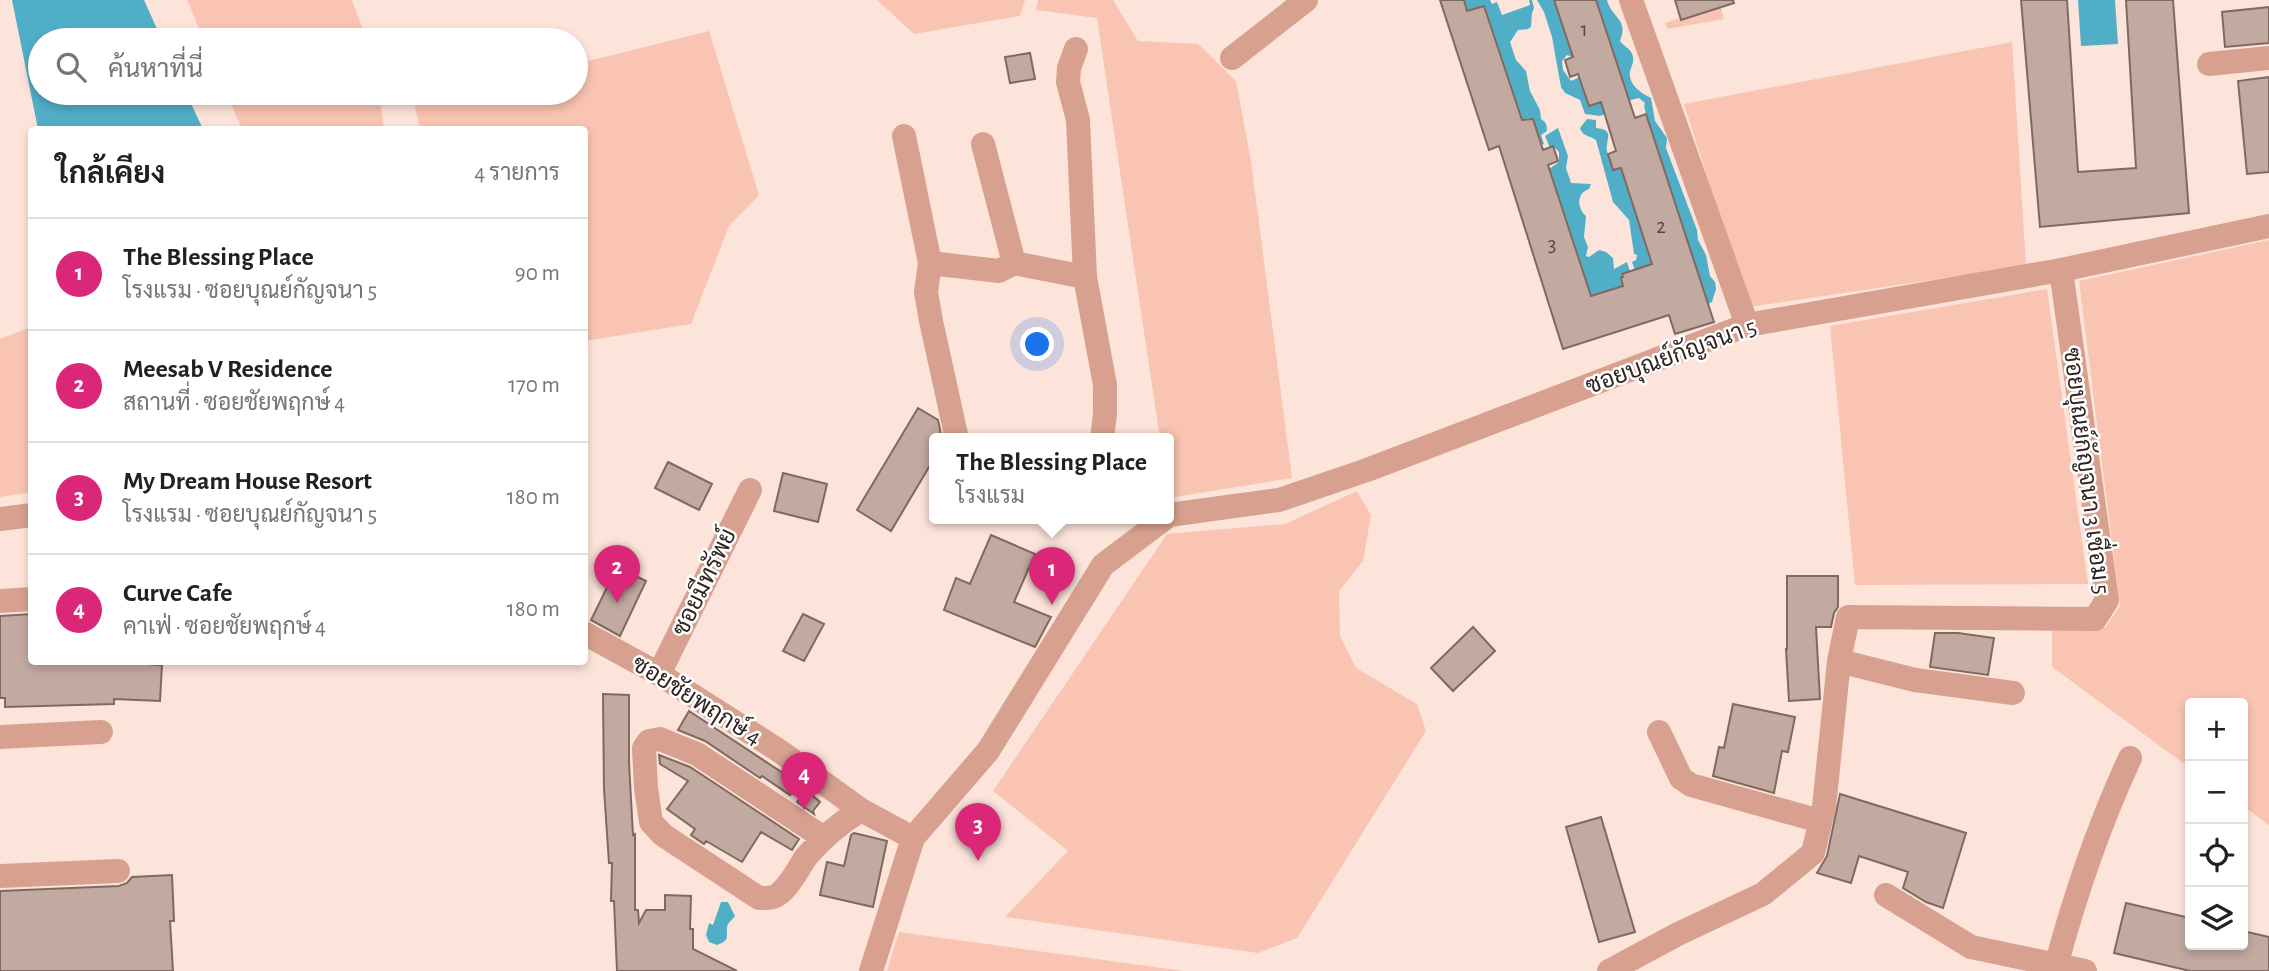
<!DOCTYPE html>
<html lang="th">
<meta charset="utf-8">
<style>
body{margin:0;font-family:"Alegreya Sans",Sarabun,sans-serif;background:#f2f2f2;color:#202124}
.controls{position:absolute;right:21px;bottom:21px;display:grid;overflow:hidden;border-radius:7px;box-shadow:0 4px 10px #0003}
.controls button{width:63px;height:63px;display:grid;place-items:center;padding:0;border:0;border-bottom:2px solid #e0e0e0;background:#fff;color:#202124;font:35px sans-serif}
.you{position:absolute;left:1038px;top:345px;width:24px;height:24px;margin:-18px;border:5px solid #fff;border-radius:50%;background:#1a73e8;box-shadow:0 0 0 10px #1a73e833}
.badge{display:grid;place-items:center;width:46px;height:46px;border-radius:50%;background:#db2777;color:#fff;font-size:23px;font-weight:700}
.pin{position:absolute;translate:-50% -58px;filter:drop-shadow(0 2px 4px #0008)}
.pin::after{content:'';position:absolute;top:37px;width:24px;height:21px;background:inherit;clip-path:polygon(0 0,100% 0,50% 100%)}
.popup{position:absolute;left:929px;top:433px;width:245px;height:91px;box-sizing:border-box;display:grid;place-content:center;border-radius:7px;background:#fff;filter:drop-shadow(0 2px 5px #0005);font-size:23px;white-space:nowrap;color:#757577}
.popup b{font-size:26px;color:#202124}
.popup::after{content:'';position:absolute;left:50%;top:100%;margin-left:-14px;border:14px solid transparent;border-top-color:#fff}
.list{margin:0;padding:0;list-style:none}
h2{display:flex;justify-content:space-between;align-items:center;height:91px;margin:0;padding:0 28px;font-size:30px}
h2 small{font-size:23px;font-weight:400;color:#757577}
.list li{display:grid;grid-template-columns:46px 1fr auto;gap:21px;align-items:center;box-sizing:border-box;height:112px;padding:0 28px;border-top:2px solid #e0e0e0}
.list b{display:block;font-size:26px;white-space:nowrap}
.list p{margin:0;font-size:23px;white-space:nowrap;color:#757577}
.list em{font-size:23px;font-style:normal;color:#757577}
.icon{flex:none;width:38px;height:38px;fill:none;stroke:currentColor;stroke-width:2;stroke-linecap:round;stroke-linejoin:round}
.map{position:relative;flex:none;width:2269px;height:971px;overflow:hidden}
.search{position:absolute;background:#fff;box-shadow:0 4px 10px #0003;left:28px;top:28px;width:560px;height:77px;display:flex;align-items:center;gap:18px;box-sizing:border-box;padding:0 24px;border-radius:38px;color:#757577;font-size:26px}
.panel{position:absolute;background:#fff;box-shadow:0 4px 10px #0003;left:28px;top:126px;width:560px;height:539px;border-radius:7px}
.map>svg:first-child{display:block}
</style>
<div class="map">
<svg width="2269" height="971" viewBox="0 0 2269 971">
<rect width="100%" height="100%" fill="#fde4db"/>
<path fill="#f9c4b2" d="M187,0H352L367,40H204Z
M877,0H1025L1020,16L914,34Z
M1038,0H1113L1138,41L1198,44L1236,81L1251,161L1292,478L1169,498V439H1160L1097,18L1036,10Z
M1716,0H1736L1720,4L1724,19L1667,29L1665,23L1680,18L1681,20L1718,8Z
M709,31L759,195L729,226L691,324L585,341L584,130L420,129L414,103L458,93H576V64Z
M2012,42L2026,266L1749,307L1684,104Z
M226,93H379L384,129H242Z
M2269,240V825L2243,806V703H2190V768L2052,667V628L2106,627L2120,606L2079,281Z
M2047,289L2088,584L1855,585L1830,326Z
M31,327V492L0,497V339Z
M1357,491L1371,515L1363,561L1339,591L1340,636L1356,668L1417,704L1426,731L1297,938L1258,953L1005,917L1068,851L993,791L1167,534L1285,524Z
M899,932L1184,971H887Z"/>
<path fill="#50afc7" d="M12,0H144L162,40H40V93H186L203,129H38Z
M1464,0H1490L1492,4L1497,2L1502,15L1530,5L1529,0H1532L1534,8L1532,13L1531,27L1528,29L1518,30L1510,42L1516,60L1526,71L1530,91L1540,110L1541,119C1546,122 1547,125 1547,131L1541,135L1544,144L1515,154L1533,119L1529,120V118L1522,120L1506,71L1489,76L1500,55L1484,6L1467,11Z
M1537,0H1554L1573,57L1567,55L1562,61L1563,70L1571,81L1580,77L1589,106L1606,101L1610,112L1600,116L1585,114L1580,100L1565,93L1561,87L1552,37L1544,12Z
M1596,0H1607C1612,19 1629,18 1620,41C1623,46 1630,48 1632,54C1635,61 1632,65 1630,71C1628,85 1641,93 1651,98L1655,121L1667,138L1666,148L1697,230L1698,240L1706,255L1710,276L1715,282L1716,289L1712,302L1708,304L1646,114L1644,106L1645,103L1639,98L1622,102L1627,93Z
M2078,0H2115L2118,44L2081,46Z
M1587,119L1596,120V128C1616,130 1605,139 1607,151C1608,158 1611,164 1613,170L1621,168L1658,281L1635,270L1632,262L1636,260L1637,255L1634,254L1629,220L1613,202L1596,140C1589,135 1583,137 1580,128Z
M1558,128L1568,156L1566,168L1571,183L1591,184L1589,189C1576,193 1577,209 1586,216L1584,237L1588,247L1586,256L1589,257L1599,250L1606,252L1613,258L1614,269L1627,262L1630,271L1622,274L1623,286L1575,301L1586,279L1565,215L1548,220L1559,199L1549,169L1559,162V152L1554,147L1550,148L1545,136Z
M721,902H728L735,916C733,919 730,921 728,924C724,935 733,939 717,945L709,942L706,935L709,923L713,925Z"/>
<path fill="#c2aaa1" stroke="#7f6961" stroke-width="2" d="M1440,0H1464L1467,11L1484,6L1522,120L1533,119L1543,150L1553,146L1558,161L1548,165L1591,296L1623,286L1621,278L1623,277L1622,274L1652,264L1621,168L1613,170L1608,154L1616,151L1601,102L1589,106L1578,74L1570,77L1565,60L1573,57L1554,0H1596L1635,118L1646,114L1714,322L1675,334L1669,315L1563,349L1499,146L1489,150Z
M1675,0H1733L1734,3L1681,20Z
M2021,0H2067L2078,172L2136,168L2126,0H2173L2189,213L2040,227Z
M2269,7V43L2225,47L2222,12Z
M1030,53L1035,79L1010,83L1005,57Z
M2269,77V172L2247,174L2238,81Z
M918,408L938,420L942,439H935V457L891,531L857,510Z
M668,462L712,484L699,510L655,488Z
M783,473L827,484L818,522L774,511Z
M991,535L1035,554L1014,602L1051,617L1035,647L944,610L956,578L970,584Z
M617,567L646,581L620,636L591,620Z
M1787,576H1838V607L1834,613L1831,627H1816L1820,699L1789,701L1786,649H1787Z
M32,614V662H113L162,665L160,701L114,699V704L5,707V698H0V616Z
M803,614L824,624L804,661L783,651Z
M1473,627L1495,651L1453,691L1431,668Z
M1935,633H1958L1994,638L1988,675L1930,667Z
M603,694L629,695V763L633,835L635,834V910H638L639,923L646,910H665V895L691,896L690,929H693V949L737,971H617L614,901H611L612,863H609L604,789Z
M1733,704L1795,717L1788,752L1782,751L1774,793L1713,776L1719,747L1724,748Z
M689,711L798,783L790,795L762,776L760,778L705,741L678,730Z
M659,755L690,767L799,839L792,850L761,832L742,862L706,841L704,844L691,835L695,829L667,809L688,781L660,764Z
M806,790L820,802L813,811L814,814L797,802Z
M1840,794L1966,833L1943,908L1926,902L1903,888L1908,872L1859,856L1851,883L1817,873L1827,856Z
M1601,817L1635,932L1599,942L1566,827Z
M854,833L887,841L873,907L820,895L827,862L844,866L851,835Z
M172,875L174,921H170L173,971H0V891L119,886L127,883L132,877Z
M2126,903L2190,918V945H2243V931L2269,937V971H2190L2114,953Z"/>
<g fill="none" stroke-linecap="round" stroke-linejoin="round">
<path stroke="#d8a18f" stroke-width="24" d="M1631,0L1747,325
M1076,49L1069,68L1068,82L1078,120L1085,277L1105,385V414L1102,439
M1232,58L1306,0
M2209,64L2269,58
M904,136L930,263L926,292L931,321L957,439
M983,144L1014,263
M930,263L999,271L1014,263L1085,277
M1169,515L1279,500L1367,470L1747,325L2061,270L2269,226
M0,519L32,515
M0,601L32,599
M584,633L659,674L778,750L861,810L913,838
M1839,661L1915,680L2013,693
M659,674L750,490
M1659,732L1681,778L1691,785L1820,821
M0,737L101,732
M824,838L697,754L660,739L649,741L644,748L646,788L651,822L663,835L759,898C767,898 773,899 780,893C791,884 798,869 806,857C822,838 840,823 861,810
M0,876L118,871
M1886,895L1971,947L2085,971
M2056,966C2075,895 2099,825 2130,758
M871,971L913,838L988,751L1103,565L1164,519
M1609,971L1678,934L1763,894L1813,853L1824,807L1839,661L1848,617L2095,619L2107,600L2061,270"/>
</g>
<g text-anchor="middle" stroke-width="5" stroke-linejoin="round" paint-order="stroke">
<g font-size="21" fill="#544742">
<text x="1584" y="36">1</text>
<text x="1661" y="233">2</text>
<text x="1552" y="251">3</text>
</g>
<g font-size="24" fill="#2f2623" stroke="#fff">
<text transform="translate(1671 356) rotate(-20)" y="8">ซอยบุณย์กัญจนา 5</text>
<text transform="translate(2087 471) rotate(83)" y="8">ซอยบุณย์กัญจนา 3 เชื่อม 5</text>
<text transform="translate(704 582) rotate(-64)" y="8">ซอยมีทรัพย์</text>
<text transform="translate(697 700) rotate(32)" y="8">ซอยชัยพฤกษ์ 4</text>
</g>
</g>
</svg>
<div class="controls">
<button>+</button>
<button>−</button>
<button><svg class="icon" aria-label="locate" viewBox="0 0 24 24"><circle cx="12" cy="12" r="6"/><path d="M12 2v4M12 18v4M2 12h4M18 12h4"/></svg></button>
<button><svg class="icon" aria-label="layers" viewBox="0 0 24 24"><path d="M12 4l9 5-9 5-9-5zM3 14l9 5 9-5"/></svg></button>
</div>
<div class="you"></div>
<div class="pin badge" style="left:1052px;top:605px">1</div>
<div class="popup"><b>The Blessing Place</b>โรงแรม</div>
<div class="pin badge" style="left:617px;top:603px">2</div>
<div class="pin badge" style="left:978px;top:861px">3</div>
<div class="pin badge" style="left:804px;top:810px">4</div>
<div class="search"><svg class="icon" aria-label="search" viewBox="0 0 24 24"><circle cx="10" cy="10" r="6"/><path d="M15 15l6 6"/></svg>ค้นหาที่นี่</div>
<section class="panel">
<h2>ใกล้เคียง<small>4 รายการ</small></h2>
<ul class="list">
<li><span class="badge">1</span><div><b>The Blessing Place</b><p>โรงแรม · ซอยบุณย์กัญจนา 5</p></div><em>90 m</em></li>
<li><span class="badge">2</span><div><b>Meesab V Residence</b><p>สถานที่ · ซอยชัยพฤกษ์ 4</p></div><em>170 m</em></li>
<li><span class="badge">3</span><div><b>My Dream House Resort</b><p>โรงแรม · ซอยบุณย์กัญจนา 5</p></div><em>180 m</em></li>
<li><span class="badge">4</span><div><b>Curve Cafe</b><p>คาเฟ่ · ซอยชัยพฤกษ์ 4</p></div><em>180 m</em></li>
</ul>
</section>
</div>
